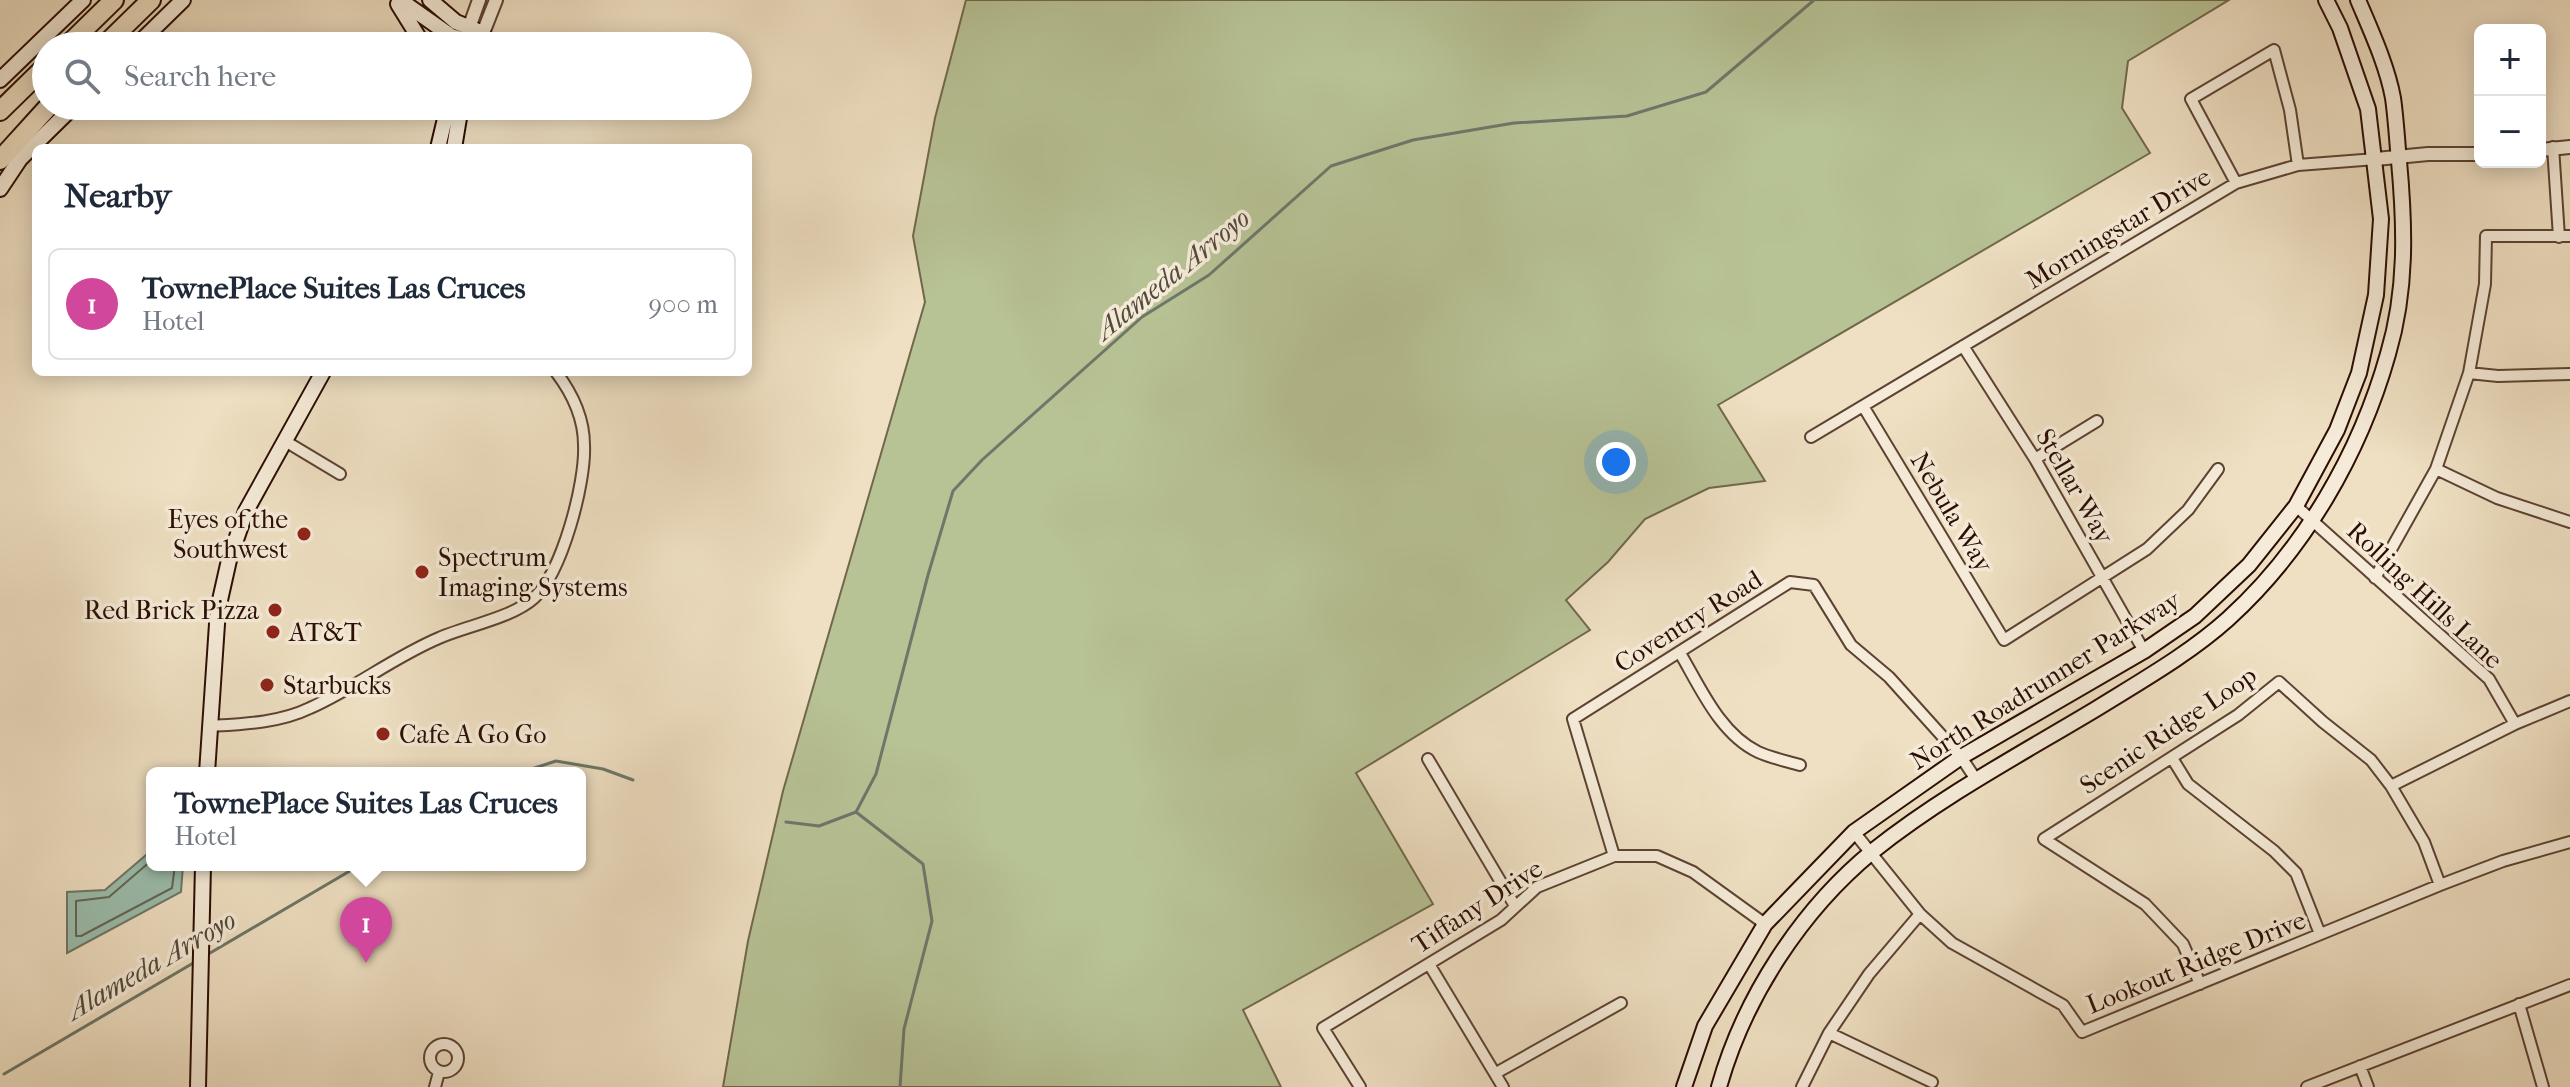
<!DOCTYPE html>
<meta charset="utf-8">
<style>
body{margin:0;font-family:"IM FELL French Canon",serif;background:#f6f6f7;color:#1f2937}
.controls{position:absolute;right:24px;top:24px;display:grid;overflow:hidden;border-radius:12px;box-shadow:0 4px 20px #0003}
.controls button{width:72px;height:72px;display:grid;place-items:center;padding:0;border:0;border-bottom:2px solid #e0e1e3;background:#fff;color:#1f2937;font:40px sans-serif}
.you{position:absolute;left:1616px;top:462px;width:28px;height:28px;margin:-20px;border:6px solid #fff;border-radius:50%;background:#1a73e8;box-shadow:0 0 0 12px #1a73e833}
.badge{display:grid;place-items:center;width:52px;height:52px;border-radius:50%;background:#8f2418;color:#fff;font-size:26px;font-weight:700}
.pin{position:absolute;translate:-50% -66px;filter:drop-shadow(0 2px 4px #0008)}
.pin::after{content:'';position:absolute;top:42px;width:28px;height:24px;background:inherit;clip-path:polygon(0 0,100% 0,50% 100%)}
.popup{position:absolute;left:146px;top:767px;width:440px;height:104px;box-sizing:border-box;display:grid;place-content:center;border-radius:12px;background:#fff;filter:drop-shadow(0 2px 6px #0005);font-size:26px;white-space:nowrap;color:#747a83}
.popup b{font-size:30px;color:#1f2937}
.popup::after{content:'';position:absolute;left:50%;top:100%;margin-left:-16px;border:16px solid transparent;border-top-color:#fff}
.list{margin:0;padding:0;list-style:none}
h2{display:flex;justify-content:space-between;align-items:center;height:104px;margin:0;padding:0 32px;font-size:34px}
h2 small{font-size:26px;font-weight:400;color:#747a83}
.list li{display:grid;grid-template-columns:52px 1fr auto;gap:24px;align-items:center;box-sizing:border-box;height:112px;margin:0 16px 16px;padding:0 16px;border:2px solid #e0e1e3;border-radius:12px}
.list b{display:block;font-size:30px;white-space:nowrap}
.list p{margin:0;font-size:26px;white-space:nowrap;color:#747a83}
.list em{font-size:26px;font-style:normal;color:#747a83}
.icon{flex:none;width:44px;height:44px;fill:none;stroke:currentColor;stroke-width:2;stroke-linecap:round;stroke-linejoin:round}
.map{position:relative;flex:none;width:2570px;height:1087px;overflow:hidden}
.search{position:absolute;background:#fff;box-shadow:0 4px 20px #0003;left:32px;top:32px;width:720px;height:88px;display:flex;align-items:center;gap:20px;box-sizing:border-box;padding:0 28px;border-radius:44px;color:#747a83;font-size:30px}
.panel{position:absolute;background:#fff;box-shadow:0 4px 20px #0003;left:32px;top:144px;width:720px;height:232px;border-radius:12px}
.map>svg:first-child{display:block}
</style>
<div class="map">
<svg width="2570" height="1087" viewBox="0 0 2570 1087">
<rect width="100%" height="100%" fill="#efe0c3"/>
<filter id="stains"><feTurbulence type="fractalNoise" baseFrequency=".0025" numOctaves="4"/><feColorMatrix values="0 0 0 0 .2 0 0 0 0 .09 0 0 0 0 .02 0 0 0 .5 -.17"/></filter>
<radialGradient id="worn" r=".72"><stop offset=".6" stop-color="#630" stop-opacity="0"/><stop offset="1" stop-color="#630" stop-opacity=".3"/></radialGradient>
<path fill="#b7c295" stroke="#71684c" stroke-width="2" d="M966,0H2229L2128,61L2122,108L2150,153L1718,405L1765,481L1709,488L1645,519L1608,562L1566,600L1590,630L1356,773L1433,904L1243,1010L1281,1087H723L748,941L783,791L925,302L913,236L935,118Z"/>
<path fill="#9bbead" stroke="#6e7769" stroke-width="2" d="M152,850V865H183L181,892L67,953V892L105,890Z"/>
<g fill="none" stroke-linecap="round" stroke-linejoin="round">
<path stroke="#636658" stroke-width="2" d="M152,860L109,897L76,901V936H81L172,888L175,865"/>
<path stroke="#6e7769" stroke-width="3" d="M519,773L556,761L603,769L633,780
M856,812L923,864L932,921L904,1029L900,1087
M786,822L819,826L856,812L876,774L928,575L953,491L982,460L1142,317L1209,275L1331,166L1413,140L1514,123L1627,116L1706,92L1814,0
M205,956L360,865
M4,1074L195,962"/>
<defs>
<path id="minor" d="M2553,147L2559,237
M2236,183L2191,99L2274,50L2290,110L2298,165
M1963,346L2035,459L2144,651
M2469,373L2498,376L2570,374
M1863,406L2004,640L2147,549L2188,510L2218,469
M1811,437L2236,183L2298,165L2376,159
M285,441L340,474
M2035,459L2097,421
M2436,469L2497,498L2570,522
M2296,506L2489,679L2515,724
M2375,578L2436,469L2469,373L2485,284L2486,236H2570
M1680,653C1700,687 1720,734 1758,752C1771,758 1786,761 1800,765
M209,726C243,724 279,723 310,708C355,688 394,657 439,638C466,626 512,618 534,598C562,573 586,482 584,445C584,418 572,393 556,372
M2172,758L2188,784L2274,851L2296,873L2320,934
M1428,759L1515,906
M2391,786L2515,724L2570,701
M1854,832L1920,914L1952,943L2063,1005L2082,1032L2440,885L2503,861L2570,842
M1614,856L1573,719L1790,582L1814,585L1851,645L1889,677L1961,757L1977,781
M1429,964L1503,1087
M2200,984L2183,944L2145,904L2044,839L2238,715L2279,682L2323,722L2371,760L2391,786L2424,842L2440,885
M2519,1004L2543,1087
M1829,1033L1932,1082
M430 1058a14 14 0 1 1 28 0a14 14 0 1 1-28 0Z
M2360,1066L2368,1087
M1496,1073L1621,1003
M435,1087L439,1072
M1360,1087L1323,1028L1501,920L1537,887L1614,856H1657L1693,872L1765,924
M1802,1087L1829,1033L1869,974L1920,914
M2307,1087L2570,985"/>
<path id="tertiary" d="M469,28L479,0
M483,33L496,0
M2540,150L2570,147
M2376,159L2428,154H2480"/>
<path id="secondary" d="M400,0L451,36L479,45
M430,0L456,22L483,33L479,46
M398,4L424,46
M136,46L183,0
M0,80L83,0
M438,148L448,106
M454,148L461,106
M0,189L20,159L74,106
M207,773L218,609L229,560L246,511L323,372
M198,1087L203,865
M1684,1087L1705,1026L1765,924L1854,832L1961,757L2144,651L2195,616L2249,565L2296,506L2337,430L2359,373L2376,295L2381,219L2368,109L2340,28L2326,0
M1719,1087C1744,998 1801,910 1873,851C1942,796 2021,754 2096,709C2141,681 2189,654 2228,619C2305,549 2360,453 2388,354C2407,290 2405,227 2399,161C2397,140 2396,119 2393,98C2387,65 2371,31 2358,0"/>
<path id="motorway" d="M67,46L114,0
M104,46L151,0
M0,111L46,66
M0,160L49,106"/>
</defs>
<use href="#minor" stroke="#5c4233" stroke-width="14"/>
<use href="#tertiary" stroke="#5c4233" stroke-width="16"/>
<use href="#secondary" stroke="#2b0d03" stroke-width="18"/>
<use href="#motorway" stroke="#2b0d03" stroke-width="22"/>
<use href="#minor" stroke="#f5ebd8" stroke-width="10"/>
<use href="#tertiary" stroke="#f5ebd8" stroke-width="12"/>
<use href="#secondary" stroke="#f5ebd8" stroke-width="14"/>
<use href="#motorway" stroke="#efe0c3" stroke-width="18"/>
</g>
<g fill="#8f2418" stroke="#f5ebd8" stroke-width="3">
<circle cx="304" cy="534" r="8"/>
<circle cx="422" cy="572" r="8"/>
<circle cx="275" cy="610" r="8"/>
<circle cx="273" cy="632" r="8"/>
<circle cx="267" cy="685" r="8"/>
<circle cx="383" cy="734" r="8"/>
</g>
<g text-anchor="middle" stroke-width="7" stroke-linejoin="round" paint-order="stroke">
<g font-size="26" fill="#2b0d03" stroke="#f5ebd8">
<text transform="translate(2118 228) rotate(-31)" y="9">Morningstar Drive</text>
<text transform="translate(2075 486) rotate(60)" y="9">Stellar Way</text>
<text transform="translate(1952 512) rotate(59)" y="9">Nebula Way</text>
<text transform="translate(2425 595) rotate(43)" y="9">Rolling Hills Lane</text>
<text transform="translate(1688 621) rotate(-32)" y="9">Coventry Road</text>
<text transform="translate(2045 680) rotate(-32)" y="9">North Roadrunner Parkway</text>
<text transform="translate(2168 730) rotate(-34)" y="9">Scenic Ridge Loop</text>
<text transform="translate(1477 906) rotate(-33)" y="9">Tiffany Drive</text>
<text transform="translate(2196 962) rotate(-22)" y="9">Lookout Ridge Drive</text>
</g>
<g font-size="26" fill="#2b0d03" stroke="#f5ebd8" text-anchor="start">
<text x="288" y="528" text-anchor="end">Eyes of the<tspan x="288" dy="30">Southwest</tspan></text>
<text x="438" y="566">Spectrum<tspan x="438" dy="30">Imaging Systems</tspan></text>
<text x="259" y="619" text-anchor="end">Red Brick Pizza</text>
<text x="289" y="641">AT&amp;T</text>
<text x="283" y="694">Starbucks</text>
<text x="399" y="743">Cafe A Go Go</text>
</g>
<g font-size="28" font-style="italic" fill="#524b3e" stroke="#f5ebd8">
<text transform="translate(1172 273) rotate(-39)" y="10">Alameda Arroyo</text>
<text transform="translate(151 964) rotate(-30)" y="10">Alameda Arroyo</text>
</g>
</g>
<rect width="100%" height="100%" filter="url(#stains)"/>
<rect width="100%" height="100%" fill="url(#worn)"/>
</svg>
<div class="controls">
<button>+</button>
<button>−</button>
</div>
<div class="you"></div>
<div class="pin badge" style="left:366px;top:963px;background:#d1479c">1</div>
<div class="popup"><b>TownePlace Suites Las Cruces</b>Hotel</div>
<div class="search"><svg class="icon" aria-label="search" viewBox="0 0 24 24"><circle cx="10" cy="10" r="6"/><path d="M15 15l6 6"/></svg>Search here</div>
<section class="panel">
<h2>Nearby<small></small></h2>
<ul class="list">
<li><span class="badge" style="background:#d1479c">1</span><div><b>TownePlace Suites Las Cruces</b><p>Hotel</p></div><em>900 m</em></li>
</ul>
</section>
</div>
